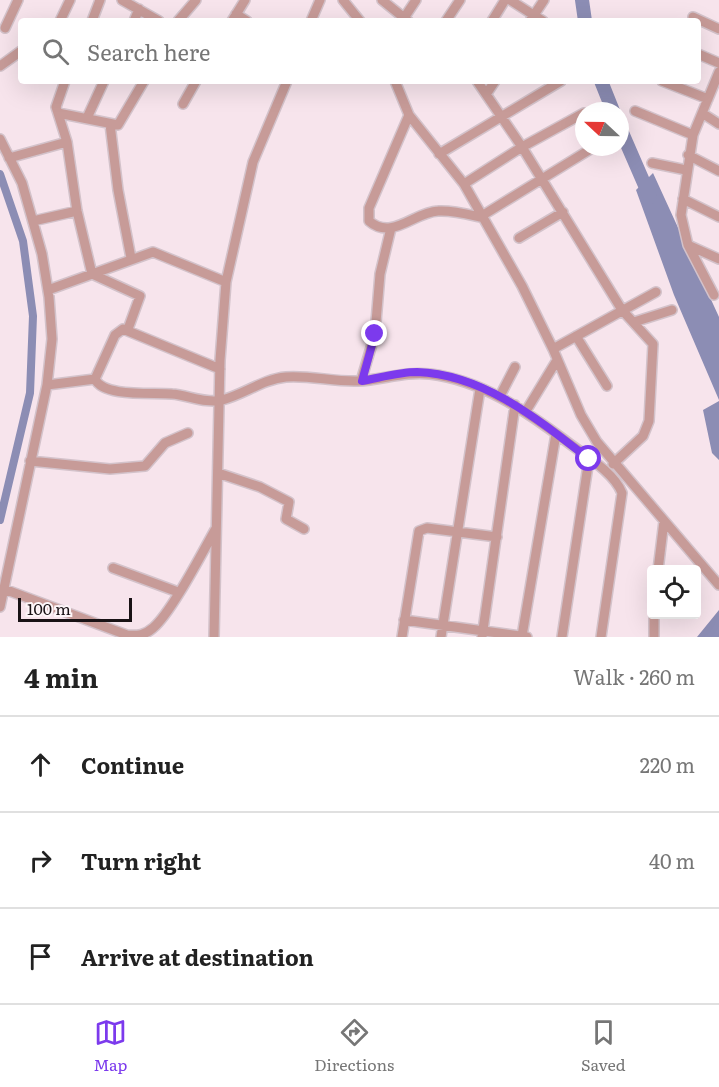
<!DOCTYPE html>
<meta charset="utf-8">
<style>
body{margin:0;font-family:Literata,serif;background:#f6f6f6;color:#222}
.controls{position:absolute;right:18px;bottom:18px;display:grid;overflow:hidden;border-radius:6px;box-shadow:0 6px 24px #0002}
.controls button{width:54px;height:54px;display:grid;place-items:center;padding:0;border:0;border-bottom:2px solid #e0e0e0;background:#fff;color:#222;font:30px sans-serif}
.compass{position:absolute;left:575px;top:102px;width:54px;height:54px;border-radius:50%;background:#fff;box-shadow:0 6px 24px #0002;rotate:292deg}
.scale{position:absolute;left:18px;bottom:15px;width:114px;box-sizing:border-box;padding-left:6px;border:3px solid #191215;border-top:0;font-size:16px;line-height:21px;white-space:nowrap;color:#191215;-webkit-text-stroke:4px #fdf5f8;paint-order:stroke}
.stop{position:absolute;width:18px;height:18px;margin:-14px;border:4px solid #7c3aed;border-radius:50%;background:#fff}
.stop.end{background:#7c3aed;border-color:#fff;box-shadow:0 2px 6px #0008}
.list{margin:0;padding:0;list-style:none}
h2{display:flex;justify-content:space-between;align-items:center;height:78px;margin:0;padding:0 24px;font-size:26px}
h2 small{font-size:20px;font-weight:400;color:#767676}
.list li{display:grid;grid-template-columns:39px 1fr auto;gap:18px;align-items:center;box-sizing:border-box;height:96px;padding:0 24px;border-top:2px solid #e0e0e0}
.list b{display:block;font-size:22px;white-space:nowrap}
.list em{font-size:20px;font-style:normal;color:#767676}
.icon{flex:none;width:33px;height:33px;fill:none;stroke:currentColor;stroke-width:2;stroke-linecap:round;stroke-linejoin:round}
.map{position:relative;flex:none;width:719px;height:637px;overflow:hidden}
.search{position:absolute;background:#fff;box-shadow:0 6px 24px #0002;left:18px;right:18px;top:18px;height:66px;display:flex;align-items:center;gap:15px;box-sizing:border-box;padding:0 21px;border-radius:6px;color:#767676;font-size:22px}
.sheet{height:366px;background:#fff}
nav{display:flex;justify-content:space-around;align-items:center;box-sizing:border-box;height:84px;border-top:2px solid #e0e0e0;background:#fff;font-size:16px;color:#767676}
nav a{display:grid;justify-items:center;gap:3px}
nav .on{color:#7c3aed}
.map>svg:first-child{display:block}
</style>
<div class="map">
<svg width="719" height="637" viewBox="0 0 719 637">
<rect width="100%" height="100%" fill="#f7e4ec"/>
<path fill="#8c8db4" d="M653,173L719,317V400L674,295L636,190Z
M719,401V460L712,453L703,410Z
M719,610V637H697Z"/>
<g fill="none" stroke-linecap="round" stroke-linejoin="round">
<path stroke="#8c8db4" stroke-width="8" d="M0,174L23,241L33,316L30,393L0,520"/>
<path stroke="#8c8db4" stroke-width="14" d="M582,0L585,21
M601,81L613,111
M620,128L650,197"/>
<defs>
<path id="minor" d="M122,0L159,21
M343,0L360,21
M382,0L408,21
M510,0L543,21
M236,14L247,21
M693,17L719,29
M404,18L416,0
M60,21L70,0
M92,21L100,0
M134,21L139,9
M178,21L196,0
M232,21L245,0
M311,21L320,0
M446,21L460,0
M492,21L505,0
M530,21L544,0
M5,28L18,0
M698,54L719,63
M0,66L21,51
M65,81L56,107L67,142L77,211L92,274L140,296L128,329
M395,81L409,115L464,184L522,286L553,349L581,415L597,442L719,585
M477,81L522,147L622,310L653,344L649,421L643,436L613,464
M662,81L708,99
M487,93L495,81
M183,104L196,81
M635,111L693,135
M58,113L118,125L144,81
M702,113L719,124
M409,115L369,208V221C392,241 414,212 438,211C452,210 467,214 480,217L594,147
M87,118L104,81
M110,124L118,190L131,258
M0,139L22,183L42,254L49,297L52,339L47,385L0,607
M439,154L561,81
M688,155L719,171
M9,158L67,142
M652,163L686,170
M464,184L522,147L584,113
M683,199L719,217
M33,221L77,211
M519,238L563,212
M688,245L719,259
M48,290L153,252L226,282
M714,295L688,245L681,215L693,135L719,72
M634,322L672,310
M576,336L607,386
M553,349L656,292
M220,369L123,329L115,335L95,379C104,398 154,392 172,394C187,395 207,404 222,400C243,395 263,379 286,377C309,375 334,382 358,381C382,380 405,371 430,374C481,380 526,411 566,441C584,455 614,472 622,493L601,637
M361,381L375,334L380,274L391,228
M47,385L95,379
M500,396L515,367
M526,411L557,360
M30,461L110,469L145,466L165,443L188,433
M218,473L260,487L289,502L286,519L304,529
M113,568L178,592
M658,570L664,521
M4,589L127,635C138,636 145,635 153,628C171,613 202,553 215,530
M654,614V637
M404,620L527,637
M522,636L556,434
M214,637L220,360L226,282L253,162L287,81
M402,637L419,531L427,528L497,537
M441,637L480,389
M482,637L515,405
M562,637L589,459"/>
</defs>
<use href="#minor" stroke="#d3c2ca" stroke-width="12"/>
<use href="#minor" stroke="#c79b98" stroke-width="9"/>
</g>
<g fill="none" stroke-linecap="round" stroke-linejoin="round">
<path stroke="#7c3aed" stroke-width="8" d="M375,334L362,381C379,378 399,372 417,372C483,374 539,420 589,459"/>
</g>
</svg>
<div class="controls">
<button><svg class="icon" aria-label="locate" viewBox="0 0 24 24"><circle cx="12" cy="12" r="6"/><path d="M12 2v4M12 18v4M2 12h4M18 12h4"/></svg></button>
</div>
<svg class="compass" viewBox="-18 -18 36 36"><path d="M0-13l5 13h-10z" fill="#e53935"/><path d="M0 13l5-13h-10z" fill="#767676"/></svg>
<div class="scale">100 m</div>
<div class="stop" style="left:589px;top:459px"></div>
<div class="stop end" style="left:375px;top:334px"></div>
<div class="search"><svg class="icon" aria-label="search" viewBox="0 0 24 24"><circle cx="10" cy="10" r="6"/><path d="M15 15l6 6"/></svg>Search here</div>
</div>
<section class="sheet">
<h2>4 min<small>Walk · 260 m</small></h2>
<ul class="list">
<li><svg class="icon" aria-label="ahead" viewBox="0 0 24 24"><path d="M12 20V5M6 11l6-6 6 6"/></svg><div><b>Continue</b></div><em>220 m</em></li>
<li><svg class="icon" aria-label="right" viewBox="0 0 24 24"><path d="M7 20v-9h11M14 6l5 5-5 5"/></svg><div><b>Turn right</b></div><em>40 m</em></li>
<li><svg class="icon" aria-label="arrive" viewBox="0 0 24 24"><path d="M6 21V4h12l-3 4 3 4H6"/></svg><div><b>Arrive at destination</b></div></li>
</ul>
</section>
<nav>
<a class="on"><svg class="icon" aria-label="map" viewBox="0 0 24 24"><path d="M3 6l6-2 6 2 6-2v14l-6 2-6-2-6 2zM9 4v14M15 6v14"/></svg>Map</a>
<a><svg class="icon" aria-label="directions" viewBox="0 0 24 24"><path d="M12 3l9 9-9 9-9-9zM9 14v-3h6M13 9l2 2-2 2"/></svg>Directions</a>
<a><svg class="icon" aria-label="saved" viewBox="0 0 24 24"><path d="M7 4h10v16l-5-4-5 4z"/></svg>Saved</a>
</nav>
